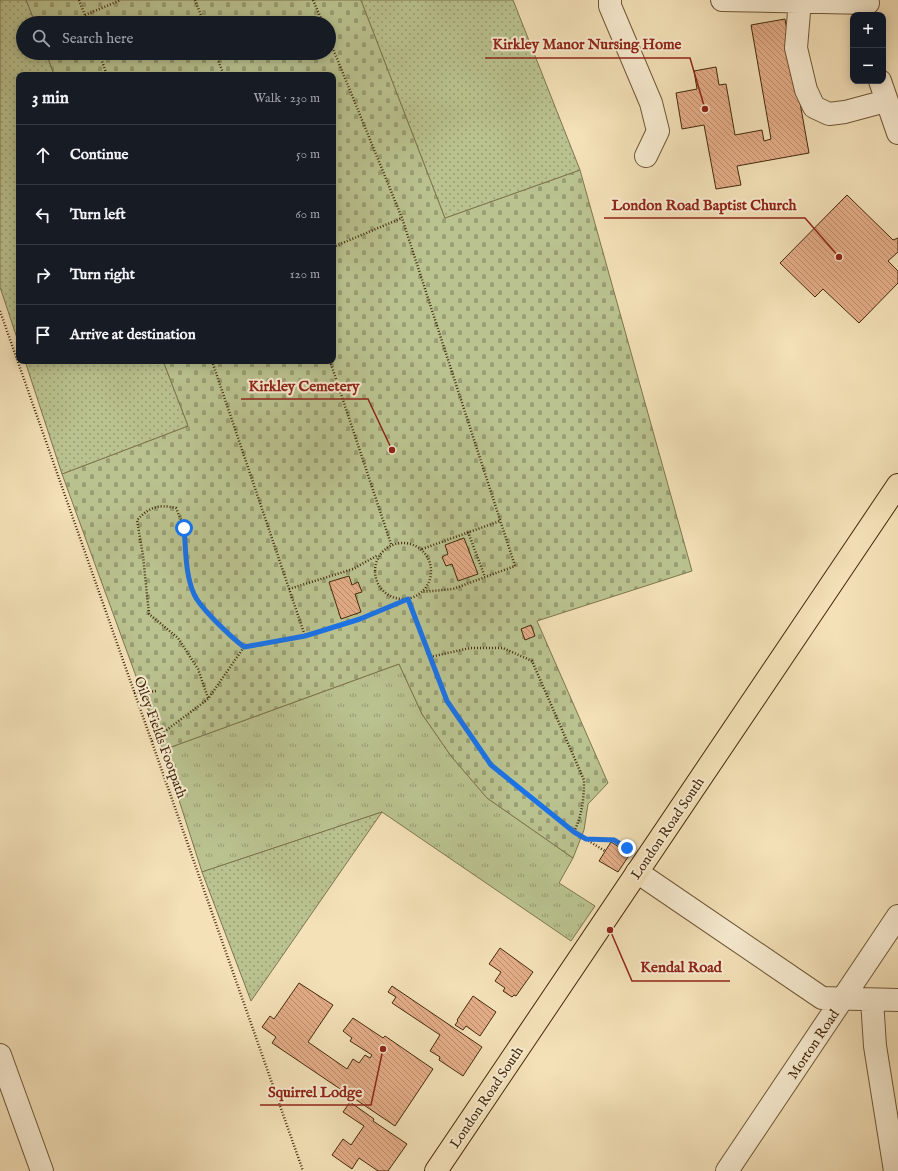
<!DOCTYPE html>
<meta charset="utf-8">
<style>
body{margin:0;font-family:"IM FELL English",serif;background:#242831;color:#f1f3f6}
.controls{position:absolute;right:12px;top:12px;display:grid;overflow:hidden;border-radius:8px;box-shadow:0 2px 10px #0003}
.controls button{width:36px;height:36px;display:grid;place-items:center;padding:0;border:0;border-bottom:1px solid #363941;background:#171b24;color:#f1f3f6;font:20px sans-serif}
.stop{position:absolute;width:12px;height:12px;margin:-9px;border:3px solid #1a73e8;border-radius:50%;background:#fff}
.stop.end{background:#1a73e8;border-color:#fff;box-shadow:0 1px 4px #0008}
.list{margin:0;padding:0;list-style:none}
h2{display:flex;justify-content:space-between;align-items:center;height:52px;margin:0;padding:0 16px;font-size:17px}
h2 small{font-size:13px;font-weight:400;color:#9ea1a6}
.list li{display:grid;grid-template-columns:26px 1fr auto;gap:12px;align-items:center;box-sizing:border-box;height:60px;padding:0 16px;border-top:1px solid #363941}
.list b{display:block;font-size:15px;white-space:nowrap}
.list em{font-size:13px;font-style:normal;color:#9ea1a6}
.icon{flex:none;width:22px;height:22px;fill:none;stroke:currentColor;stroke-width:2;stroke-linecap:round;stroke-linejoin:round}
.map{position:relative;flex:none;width:898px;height:1171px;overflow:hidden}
.search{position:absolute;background:#171b24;box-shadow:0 2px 10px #0003;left:16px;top:16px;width:320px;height:44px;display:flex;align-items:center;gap:10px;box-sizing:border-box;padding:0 14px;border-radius:22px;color:#9ea1a6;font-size:15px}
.panel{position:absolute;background:#171b24;box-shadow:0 2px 10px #0003;left:16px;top:72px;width:320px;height:292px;border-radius:8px}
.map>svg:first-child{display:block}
</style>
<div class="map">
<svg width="898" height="1171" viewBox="0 0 898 1171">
<defs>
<pattern id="grass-tufts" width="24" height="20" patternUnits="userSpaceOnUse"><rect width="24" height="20" fill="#bac390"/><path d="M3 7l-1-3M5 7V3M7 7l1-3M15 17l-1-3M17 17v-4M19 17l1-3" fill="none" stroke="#999e74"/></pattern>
<pattern id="cemetery-stones" width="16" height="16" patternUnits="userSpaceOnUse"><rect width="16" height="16" fill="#bac390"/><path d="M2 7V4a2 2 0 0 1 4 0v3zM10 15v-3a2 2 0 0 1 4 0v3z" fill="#999e74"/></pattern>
<pattern id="park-dots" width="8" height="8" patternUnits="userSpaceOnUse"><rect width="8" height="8" fill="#bac390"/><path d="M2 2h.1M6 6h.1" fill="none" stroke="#999e74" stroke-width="1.8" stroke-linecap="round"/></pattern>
<pattern id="building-back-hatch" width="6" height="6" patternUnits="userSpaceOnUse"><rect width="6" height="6" fill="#e4ad88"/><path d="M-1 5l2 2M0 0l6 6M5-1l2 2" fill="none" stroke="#ba8d6e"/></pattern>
</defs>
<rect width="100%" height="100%" fill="#f4e1b8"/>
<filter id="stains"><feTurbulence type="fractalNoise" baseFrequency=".005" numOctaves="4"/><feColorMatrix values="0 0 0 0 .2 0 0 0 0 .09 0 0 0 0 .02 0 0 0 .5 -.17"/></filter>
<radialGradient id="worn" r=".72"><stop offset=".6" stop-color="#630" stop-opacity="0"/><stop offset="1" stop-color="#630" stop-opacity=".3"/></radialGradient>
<path fill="url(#grass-tufts)" stroke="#7f764e" d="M399,664L422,714L451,756L487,798L573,858L559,883L595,906L571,941L382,812L202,872L163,750Z"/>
<path fill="url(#cemetery-stones)" stroke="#7f764e" d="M26,0H361L445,218L580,170L692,571L537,621L608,783L588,804L584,830L573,858L487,798L451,756L422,714L399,664L163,750L62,474L188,426L163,361H333V75H54L46,53H329V23H35Z"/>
<path fill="url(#park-dots)" stroke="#7f764e" d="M0,0H26L35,23H23V53H46L54,75H19V344L0,287Z
M361,0H513L580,170L445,218Z
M25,361H163L188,426L62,474Z
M382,812L251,1001L202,872Z"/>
<path fill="url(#building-back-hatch)" stroke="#44290c" d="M785,19L809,153L737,166L741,185L716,189L704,125L682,129L676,93L697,89L694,71L716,67L719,85L726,84L735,135L762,130L764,141L771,139L751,25Z
M847,195L893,240L898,238V252L888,261L898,271V283L859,323L823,289L815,297L780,263Z
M464,538L478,574L458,581L452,564L446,566L442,557L448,554L445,545Z
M349,576L352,585L358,582L362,592L355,594L361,612L341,619L329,582Z
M531,625L535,636L525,640L521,629Z
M611,842L630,854L618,872L599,861Z
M500,948L533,972L516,996L514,995L512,997L503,991L505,988L495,981L501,972L489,964Z
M299,983L333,1005L308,1042L347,1069L353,1059L359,1063L365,1055L370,1058L372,1055L350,1041L352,1038L343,1031L353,1018L383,1038L385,1036L433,1069L395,1126L272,1043L276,1037L262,1027L270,1016L274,1019Z
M392,986L482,1047L463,1076L439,1060L440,1057L430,1051L440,1035L392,1003L396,997L388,992Z
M473,996L496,1012L480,1036L466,1026L463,1030L455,1025L458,1021L457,1020Z
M350,1102L374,1119L373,1121L407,1144L388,1171H378L359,1158L352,1169L332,1155L343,1139L351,1145L364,1126L343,1112Z"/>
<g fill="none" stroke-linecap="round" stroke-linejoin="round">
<defs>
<path id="minor" d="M610,0V6L651,103L658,131L646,156
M722,0L868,3
M800,0L796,48L806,90L814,107L829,114L845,112L886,101
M880,81L898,133
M637,872L822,998L898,1000
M872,1000L875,1046L895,1171
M0,1055L42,1171
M727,1171L898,916"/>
<path id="major" d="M436,1171L898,485"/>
</defs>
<use href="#minor" stroke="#705737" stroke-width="24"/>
<use href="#major" stroke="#44290c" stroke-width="24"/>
<path stroke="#44290c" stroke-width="2.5" stroke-dasharray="1 2" stroke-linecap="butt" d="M79,0L88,23
M195,0L204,23
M313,0L323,23
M85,15L121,0
M329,39L402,218L515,566L453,589L422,592
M99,53L107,75
M215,53L224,75
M333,247L402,218
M0,311L303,1171
M212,361L305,636
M330,361L391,544
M468,532L485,577
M375 571a28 28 0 1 1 56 0a28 28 0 1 1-56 0Z
M422,549L500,521
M289,589L353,569L378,555
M430,657L470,648H503L532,661L584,780C584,799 582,815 574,832
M134,693L157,691
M208,698L198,669L178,638L149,614L143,556L137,520C150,507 157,504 176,508L184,527L188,577L194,596L225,631L244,647
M152,741L208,699L244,647L305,636L360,619L408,599L447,701L491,765L574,832L605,851
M586,839H614L628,849"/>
<use href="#minor" stroke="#f8ecd1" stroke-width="22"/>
<use href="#major" stroke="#f4e1b8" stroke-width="22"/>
</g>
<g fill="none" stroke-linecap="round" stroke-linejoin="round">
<path stroke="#1a73e8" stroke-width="5" d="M184,528C186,549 185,574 194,594C200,608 231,637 244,647L305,636L360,619L408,599L447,701L491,765L574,832L586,839L614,840L627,848"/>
</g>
<g text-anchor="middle" stroke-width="4" stroke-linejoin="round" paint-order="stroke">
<g font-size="14" fill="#44290c" stroke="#f8ecd1">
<text transform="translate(161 737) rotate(70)" y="5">Oiley Fields Footpath</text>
<text transform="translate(667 828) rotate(-56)" y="5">London Road South</text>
<text transform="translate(813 1044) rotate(-56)" y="5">Morton Road</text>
<text transform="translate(486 1097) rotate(-56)" y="5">London Road South</text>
</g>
</g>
<path fill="none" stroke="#8f2418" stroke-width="1.5" d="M705 109L690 58H485M839 257L805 218H604M392 450L368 399H241M610 930L632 981H730M383 1049L371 1105H260"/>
<g fill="#8f2418" stroke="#f8ecd1" stroke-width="1.5">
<circle cx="705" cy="109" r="4"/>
<circle cx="839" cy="257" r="4"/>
<circle cx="392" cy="450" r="4"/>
<circle cx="610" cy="930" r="4"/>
<circle cx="383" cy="1049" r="4"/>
</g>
<g font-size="15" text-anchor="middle" font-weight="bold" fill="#8f2418" stroke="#f8ecd1" stroke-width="4" stroke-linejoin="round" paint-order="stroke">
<text x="587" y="49">Kirkley Manor Nursing Home</text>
<text x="704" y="210">London Road Baptist Church</text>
<text x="304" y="391">Kirkley Cemetery</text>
<text x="681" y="972">Kendal Road</text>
<text x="315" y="1097">Squirrel Lodge</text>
</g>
<rect width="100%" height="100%" filter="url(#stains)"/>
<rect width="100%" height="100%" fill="url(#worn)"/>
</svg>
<div class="controls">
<button>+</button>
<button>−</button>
</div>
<div class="stop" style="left:184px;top:528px"></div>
<div class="stop end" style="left:627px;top:848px"></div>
<div class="search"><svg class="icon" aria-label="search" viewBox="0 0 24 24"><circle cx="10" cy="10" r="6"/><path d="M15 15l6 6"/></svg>Search here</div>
<section class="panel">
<h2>3 min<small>Walk · 230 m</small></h2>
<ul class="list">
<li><svg class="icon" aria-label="ahead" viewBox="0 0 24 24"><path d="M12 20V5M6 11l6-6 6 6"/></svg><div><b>Continue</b></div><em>50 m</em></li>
<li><svg class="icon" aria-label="left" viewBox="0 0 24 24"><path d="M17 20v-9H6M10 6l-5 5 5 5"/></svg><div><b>Turn left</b></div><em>60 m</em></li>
<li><svg class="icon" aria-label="right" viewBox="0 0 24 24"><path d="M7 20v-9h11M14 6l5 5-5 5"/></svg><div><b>Turn right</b></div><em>120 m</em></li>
<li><svg class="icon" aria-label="arrive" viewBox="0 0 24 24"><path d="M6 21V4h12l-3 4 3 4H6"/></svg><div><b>Arrive at destination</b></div></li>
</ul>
</section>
</div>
